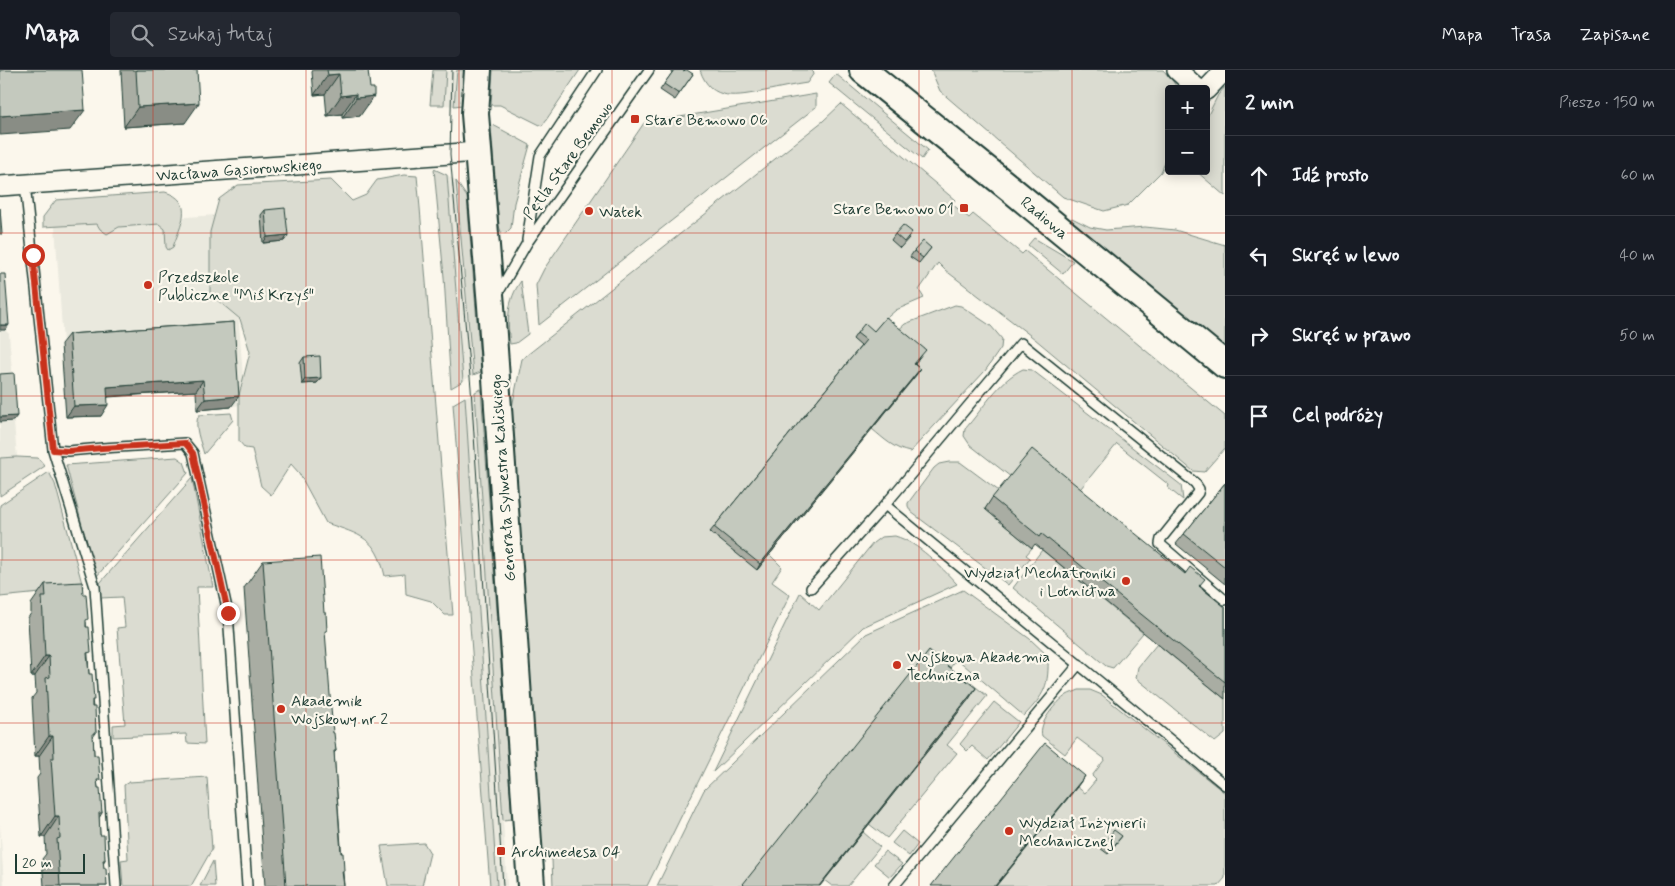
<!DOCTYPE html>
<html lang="pl">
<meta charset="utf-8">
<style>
body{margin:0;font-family:Mynerve,sans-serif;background:#242831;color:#f1f3f6}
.controls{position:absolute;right:15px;top:15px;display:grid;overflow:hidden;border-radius:5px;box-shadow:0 2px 12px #0003}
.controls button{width:45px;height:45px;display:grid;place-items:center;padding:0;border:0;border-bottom:1px solid #363941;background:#171b24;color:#f1f3f6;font:25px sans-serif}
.scale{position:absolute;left:15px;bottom:12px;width:70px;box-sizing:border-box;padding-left:5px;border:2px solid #1f3d34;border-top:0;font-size:14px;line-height:18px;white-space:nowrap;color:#1f3d34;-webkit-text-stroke:4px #fbf7ec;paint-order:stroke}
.stop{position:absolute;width:15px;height:15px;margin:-11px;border:4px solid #c8321e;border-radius:50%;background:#fff}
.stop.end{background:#c8321e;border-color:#fff;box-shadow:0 1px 5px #0008}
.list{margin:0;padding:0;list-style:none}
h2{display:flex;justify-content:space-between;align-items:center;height:65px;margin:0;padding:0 20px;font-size:21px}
h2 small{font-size:16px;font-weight:400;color:#9ea1a6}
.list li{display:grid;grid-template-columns:32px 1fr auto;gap:15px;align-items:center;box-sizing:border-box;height:80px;padding:0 20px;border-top:1px solid #363941}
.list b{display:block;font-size:19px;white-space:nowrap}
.list em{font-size:16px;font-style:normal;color:#9ea1a6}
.icon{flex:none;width:28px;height:28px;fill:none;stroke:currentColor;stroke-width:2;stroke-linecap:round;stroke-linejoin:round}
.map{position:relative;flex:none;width:1225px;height:816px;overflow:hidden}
header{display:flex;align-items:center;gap:30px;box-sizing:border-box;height:70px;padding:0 25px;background:#171b24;border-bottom:1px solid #363941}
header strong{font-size:24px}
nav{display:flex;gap:28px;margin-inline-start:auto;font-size:18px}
.search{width:350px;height:45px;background:#242831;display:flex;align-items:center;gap:12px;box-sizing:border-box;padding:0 18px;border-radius:5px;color:#9ea1a6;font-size:19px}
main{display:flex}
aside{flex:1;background:#171b24}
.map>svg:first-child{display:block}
</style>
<header>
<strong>Mapa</strong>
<div class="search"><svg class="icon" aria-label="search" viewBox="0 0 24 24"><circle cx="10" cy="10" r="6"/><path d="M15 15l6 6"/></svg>Szukaj tutaj</div>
<nav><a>Mapa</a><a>Trasa</a><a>Zapisane</a></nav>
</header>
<main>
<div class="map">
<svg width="1225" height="816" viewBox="0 0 1225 816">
<rect width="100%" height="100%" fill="#fbf7ec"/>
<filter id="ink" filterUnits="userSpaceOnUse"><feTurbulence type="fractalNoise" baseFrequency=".02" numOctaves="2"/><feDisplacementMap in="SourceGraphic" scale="10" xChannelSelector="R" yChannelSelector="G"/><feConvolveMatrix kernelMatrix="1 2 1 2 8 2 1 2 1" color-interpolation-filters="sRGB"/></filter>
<g filter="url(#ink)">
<path fill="#eae9de" d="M446,0H457L454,36L444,35Z
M447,105L456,111L473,305L463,311Z
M231,144L245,335L201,338L199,321L99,328V345L68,347L55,156Z
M0,197L5,260L9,264L12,301L10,308L17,387L0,388Z
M475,322L503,750L507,816H497L465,327Z
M0,754L4,816H0Z"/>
<path fill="#dbdcd1" stroke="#7d8c82" d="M433,0H446L444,35H430Z
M457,0H464L462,35L454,36Z
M493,0H580L542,56L500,35H491Z
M700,0H811L814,3L807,13C793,15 779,18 765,21C738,26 711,33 700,0Z
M931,0H1163L1172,10L1178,19H1169V83L1161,102L1128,135L1104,141L1063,127L940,21Z
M836,4L928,80L922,89L829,13Z
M1225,17V126L1196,101H1206V49L1218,25Z
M816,24V37L539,255L536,215L544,199L644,53Z
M841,34L955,130L952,134L969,148L973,144L1022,184L1025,181L1225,346V378L1204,402L1193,401L1035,269L945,200L938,193L919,220L924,228L896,240L882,252L870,266L853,269L862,276L756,499L769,484L782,497L772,512L790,525L647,816H553L552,789H543L511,342L522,289L823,51Z
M493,55L530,75L514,133L511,158L506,163L501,162L499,156L491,57Z
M434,99L447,105L463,311L451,318L444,207Z
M404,105L417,106L420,138L453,545H445L431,531L406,524L405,504L385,506C376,467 361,465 326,453L299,403L291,394L271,425L261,416L252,379L245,378L239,371V325L250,282L240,249L210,224V162L219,129L238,115L331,110L352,131L366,125L377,110Z
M456,111L467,127L481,302L473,305Z
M165,122C196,131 180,156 173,177L168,180L166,177L165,159L159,154L119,157L107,164L100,159L97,154L43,157V147L56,130Z
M1072,148L1090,157L1106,160L1145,157L1175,160L1225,175V280L1069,152Z
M1034,168L1073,191L1063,204L1028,175Z
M521,211L528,264L516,273L510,274C507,251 507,230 521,211Z
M955,235L961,236L991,256L1002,269L1001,278L985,301L910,382C894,379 884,369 872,359L916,304L895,263L905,254Z
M1023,299L1032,300L1181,415L1183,430L1168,418L1169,415L1117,374L1072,429L1011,407L970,375L964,366L965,359C983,339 998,311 1023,299Z
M481,319L512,749L503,750L475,322Z
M465,327L497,816H490L453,334Z
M231,343L233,350L204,384C201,373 193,355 199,345Z
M17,387L38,388L45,396L0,426V388Z
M177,387L184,392L188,403L96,507L66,395Z
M949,392H960L999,421L985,439L1032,478L1026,485L1030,488L1008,515L911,442L908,436V433L934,398L939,394Z
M49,402L55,414L83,517L81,519L0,527V435Z
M192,408L213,517H197L205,674L187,673L186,664L113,667V655L125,654L117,558L125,557L122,527L100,528V513Z
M895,466C919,473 940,496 957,514L863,557L713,702L800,523L819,540L873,473L881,467Z
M1042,480L1143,563L1113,598L1106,596L1013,518Z
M963,520L1030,569L1048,586C1049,616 1045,624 1024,646L957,589L945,604L743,816H657L704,720L866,564Z
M1157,574L1225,629V664L1215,672L1136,608L1138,597Z
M960,604L987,626L947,675L957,683L887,768L869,754L969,629L951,615Z
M1079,620H1090L1102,625L1225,723V808L1218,816H995L1077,717L1085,723L1096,710L1092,706L1105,689L1077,668L1065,684L1042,666C1038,653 1056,632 1067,625C1070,623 1075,622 1079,620Z
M994,632L1019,652L988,690L972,676L967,681L960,674Z
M207,707L212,779L191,816H123L121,790L128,789L124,715L129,712Z
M902,761L918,774L909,786L892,773Z
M863,762L880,777L848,816H832L824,810Z
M424,773L430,783L422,816H388L381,776Z
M885,781L902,794L890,807L874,794Z
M213,791L215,816H200Z"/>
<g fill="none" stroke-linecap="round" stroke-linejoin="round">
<defs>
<path id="lane" d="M25,114L53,380L95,517L116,816
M527,170L540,86L597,0
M497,225L527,173L649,0
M53,380L68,381L102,378L185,373L193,383L228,543L247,816
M885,435L1225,715
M811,518L885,435L1021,273L1195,413L1199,419L1198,423L1161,469L1160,474L1225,530
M894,816L1079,594"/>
<path id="street" d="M1177,0L1198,19
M1206,20L1225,0
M0,116L478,82"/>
<path id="secondary" d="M478,0L475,44L491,236L531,816
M863,0L1012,120L1225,295"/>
</defs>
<use href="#lane" stroke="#1f3d34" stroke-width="12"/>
<use href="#street" stroke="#1f3d34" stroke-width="22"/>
<use href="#secondary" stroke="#1f3d34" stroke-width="30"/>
<use href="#lane" stroke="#fbf7ec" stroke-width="9"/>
<use href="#street" stroke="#fbf7ec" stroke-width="19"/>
<use href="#secondary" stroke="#fbf7ec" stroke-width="26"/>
<path stroke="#1f3d34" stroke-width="1" d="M452,0L450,84L471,318L503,816"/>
</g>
<path fill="#a9ada3" stroke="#1f3d34" d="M121,0H197L185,53L124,57Z
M313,0H368L360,46L342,48V44L327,46L325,24L314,25L312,2Z
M674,0L693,4L675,30L660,20Z
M265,140L288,165L284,171L263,173L261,145Z
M895,164L909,168L900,178L891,170Z
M931,178L919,193L910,187L914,181Z
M234,252L231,337L197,340L196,321L108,327L101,346L66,347L61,274L69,264Z
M874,261L922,285L915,294L920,299L757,500L710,462L861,276L853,269L857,263Z
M304,287L321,308L317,313L302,314L300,293Z
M1225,413V514L1176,474L1184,464Z
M992,428L1200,516L1225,537V629L1035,474L1032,478L985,439Z
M263,491L333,663L336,681L334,683L344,816H265L244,518Z
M45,514L86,552L89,604L96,663L93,667L94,685L98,718L102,743L99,748L100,765L105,790L103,793L107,816H44L42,789L46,784L45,767H41L37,708L40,704L39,686H35L32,628L36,623L35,606H31L28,548L31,543V534Z
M1122,766L1108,784L1100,778L1104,772Z"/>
<path fill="#898d85" stroke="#1f3d34" d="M339,4L325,24L314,25L328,5Z
M356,24L342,44L327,46L341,26Z
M374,26L360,46L342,48L356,28Z
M199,33L185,53L124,57L138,37Z
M85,40L70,60L0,65V46Z
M288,165L284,171L263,173L267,167Z
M0,255H9L5,260H0Z
M920,299L917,304L757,500L760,494Z
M321,308L317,313L302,314L305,309Z
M203,310L196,321L99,327L107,317Z
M239,326L231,337L197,340L205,329Z
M108,335L101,346L66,347L74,336Z
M17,346L13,351L0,352V347Z
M45,586H49L35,606H31Z
M976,618L969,629L820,816H819Z
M49,666H53L39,686H35Z
M1085,706L1077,717L996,816H995Z
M55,746H59L45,767H41Z"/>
<path fill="#c4c9be" stroke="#1f3d34" d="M0,0H82L85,40L0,46Z
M136,0H197L199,33L138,37Z
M327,0H368L370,18H374V26L356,28V24L341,26L339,4L328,5Z
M674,0H682L684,1L685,0H687L693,4L679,24L664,14Z
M0,138L2,164H0Z
M285,138L288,165L267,167L265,140Z
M903,155L912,162L904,172L895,164Z
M923,171L931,178L923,188L914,181Z
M0,204H5L9,255H0Z
M886,247L926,280L914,294L920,299L760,494L714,457L866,270L857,263L865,253L874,261Z
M234,252L239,326L205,329L203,310L107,317L108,335L74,336L69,264Z
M320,286L321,308L305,309L304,287Z
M14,303L17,346L0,347V304Z
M1032,379L1185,504L1190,497L1205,509L1199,516L1225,537V612L1042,464L1040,467L992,428Z
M1225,413V497L1184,464Z
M320,487L324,543H326L327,561H325L333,663H334L336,681H334L341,783H343L344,801H342L344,816H286L263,491Z
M82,512L83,524H86L88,549L86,550V557H89L91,582L87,583L89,604H92L94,630H92V637H95L96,663H93L94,685H98L100,710H97L98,718H100L102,743H99L100,765H104L105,790H103L104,798H106L107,816H60L57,769L60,768L59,746H55L51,688H54L53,666H49L46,608L50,607L49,586H45L42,527H46L45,514Z
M929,581L976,618L819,816H745L743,814Z
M1045,673L1085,706L995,816H931Z
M1114,760L1122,766L1111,779L1104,772Z"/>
</g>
<g fill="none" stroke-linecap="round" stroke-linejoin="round" filter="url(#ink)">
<path stroke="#c8321e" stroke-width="6" d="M33,185L53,380L68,381L102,378L185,373L193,383L228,543"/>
</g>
<path fill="none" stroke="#c8321e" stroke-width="1" stroke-opacity="0.55" d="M153,0V816M306,0V816M459,0V816M612,0V816M766,0V816M919,0V816M1072,0V816M0,163H1225M0,326H1225M0,490H1225M0,653H1225"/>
<g fill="#c8321e" stroke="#fbf7ec" stroke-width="2">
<rect x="630" y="44" width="10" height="10" rx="2.5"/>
<rect x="959" y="133" width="10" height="10" rx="2.5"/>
<circle cx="589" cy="141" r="5"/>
<circle cx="148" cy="215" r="5"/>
<circle cx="1126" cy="511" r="5"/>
<circle cx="897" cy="595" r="5"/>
<circle cx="281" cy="639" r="5"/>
<circle cx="1009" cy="761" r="5"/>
<rect x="496" y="776" width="10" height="10" rx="2.5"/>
</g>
<g text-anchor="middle" stroke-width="4.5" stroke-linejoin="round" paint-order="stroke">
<g font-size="16" fill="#1f3d34" stroke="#fbf7ec" text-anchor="start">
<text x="645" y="55">Stare Bemowo 06</text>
<text x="954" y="144" text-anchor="end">Stare Bemowo 01</text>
<text x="599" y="147">Watek</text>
<text x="158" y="212">Przedszkole<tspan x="158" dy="18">Publiczne "Miś Krzyś"</tspan></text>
<text x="1116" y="508" text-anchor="end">Wydział Mechatroniki<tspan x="1116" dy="18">i Lotnictwa</tspan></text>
<text x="907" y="592">Wojskowa Akademia<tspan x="907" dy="18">Techniczna</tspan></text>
<text x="291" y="636">Akademik<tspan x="291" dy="18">Wojskowy nr 2</tspan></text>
<text x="1019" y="758">Wydział Inżynierii<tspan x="1019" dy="18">Mechanicznej</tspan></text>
<text x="511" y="787">Archimedesa 04</text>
</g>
<g font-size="16" fill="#1f3d34" stroke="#fbf7ec">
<text transform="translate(567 90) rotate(-54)" y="6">Pętla Stare Bemowo</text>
<text transform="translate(239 99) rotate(-4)" y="6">Wacława Gąsiorowskiego</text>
<text transform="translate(1045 147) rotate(40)" y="6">Radiowa</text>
<text transform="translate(502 408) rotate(-94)" y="6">Generała Sylwestra Kaliskiego</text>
</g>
</g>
</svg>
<div class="controls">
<button>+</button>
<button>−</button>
</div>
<div class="scale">20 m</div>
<div class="stop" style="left:33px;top:185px"></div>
<div class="stop end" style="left:228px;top:543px"></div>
</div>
<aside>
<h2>2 min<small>Pieszo · 150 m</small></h2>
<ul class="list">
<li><svg class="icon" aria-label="ahead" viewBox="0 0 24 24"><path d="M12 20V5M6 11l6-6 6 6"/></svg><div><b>Idź prosto</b></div><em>60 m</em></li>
<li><svg class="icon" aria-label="left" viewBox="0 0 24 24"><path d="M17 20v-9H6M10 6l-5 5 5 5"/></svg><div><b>Skręć w lewo</b></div><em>40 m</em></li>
<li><svg class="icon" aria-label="right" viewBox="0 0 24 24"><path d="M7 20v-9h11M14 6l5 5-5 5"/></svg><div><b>Skręć w prawo</b></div><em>50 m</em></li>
<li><svg class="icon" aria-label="arrive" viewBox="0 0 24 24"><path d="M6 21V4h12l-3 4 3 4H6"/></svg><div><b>Cel podróży</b></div></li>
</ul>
</aside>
</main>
